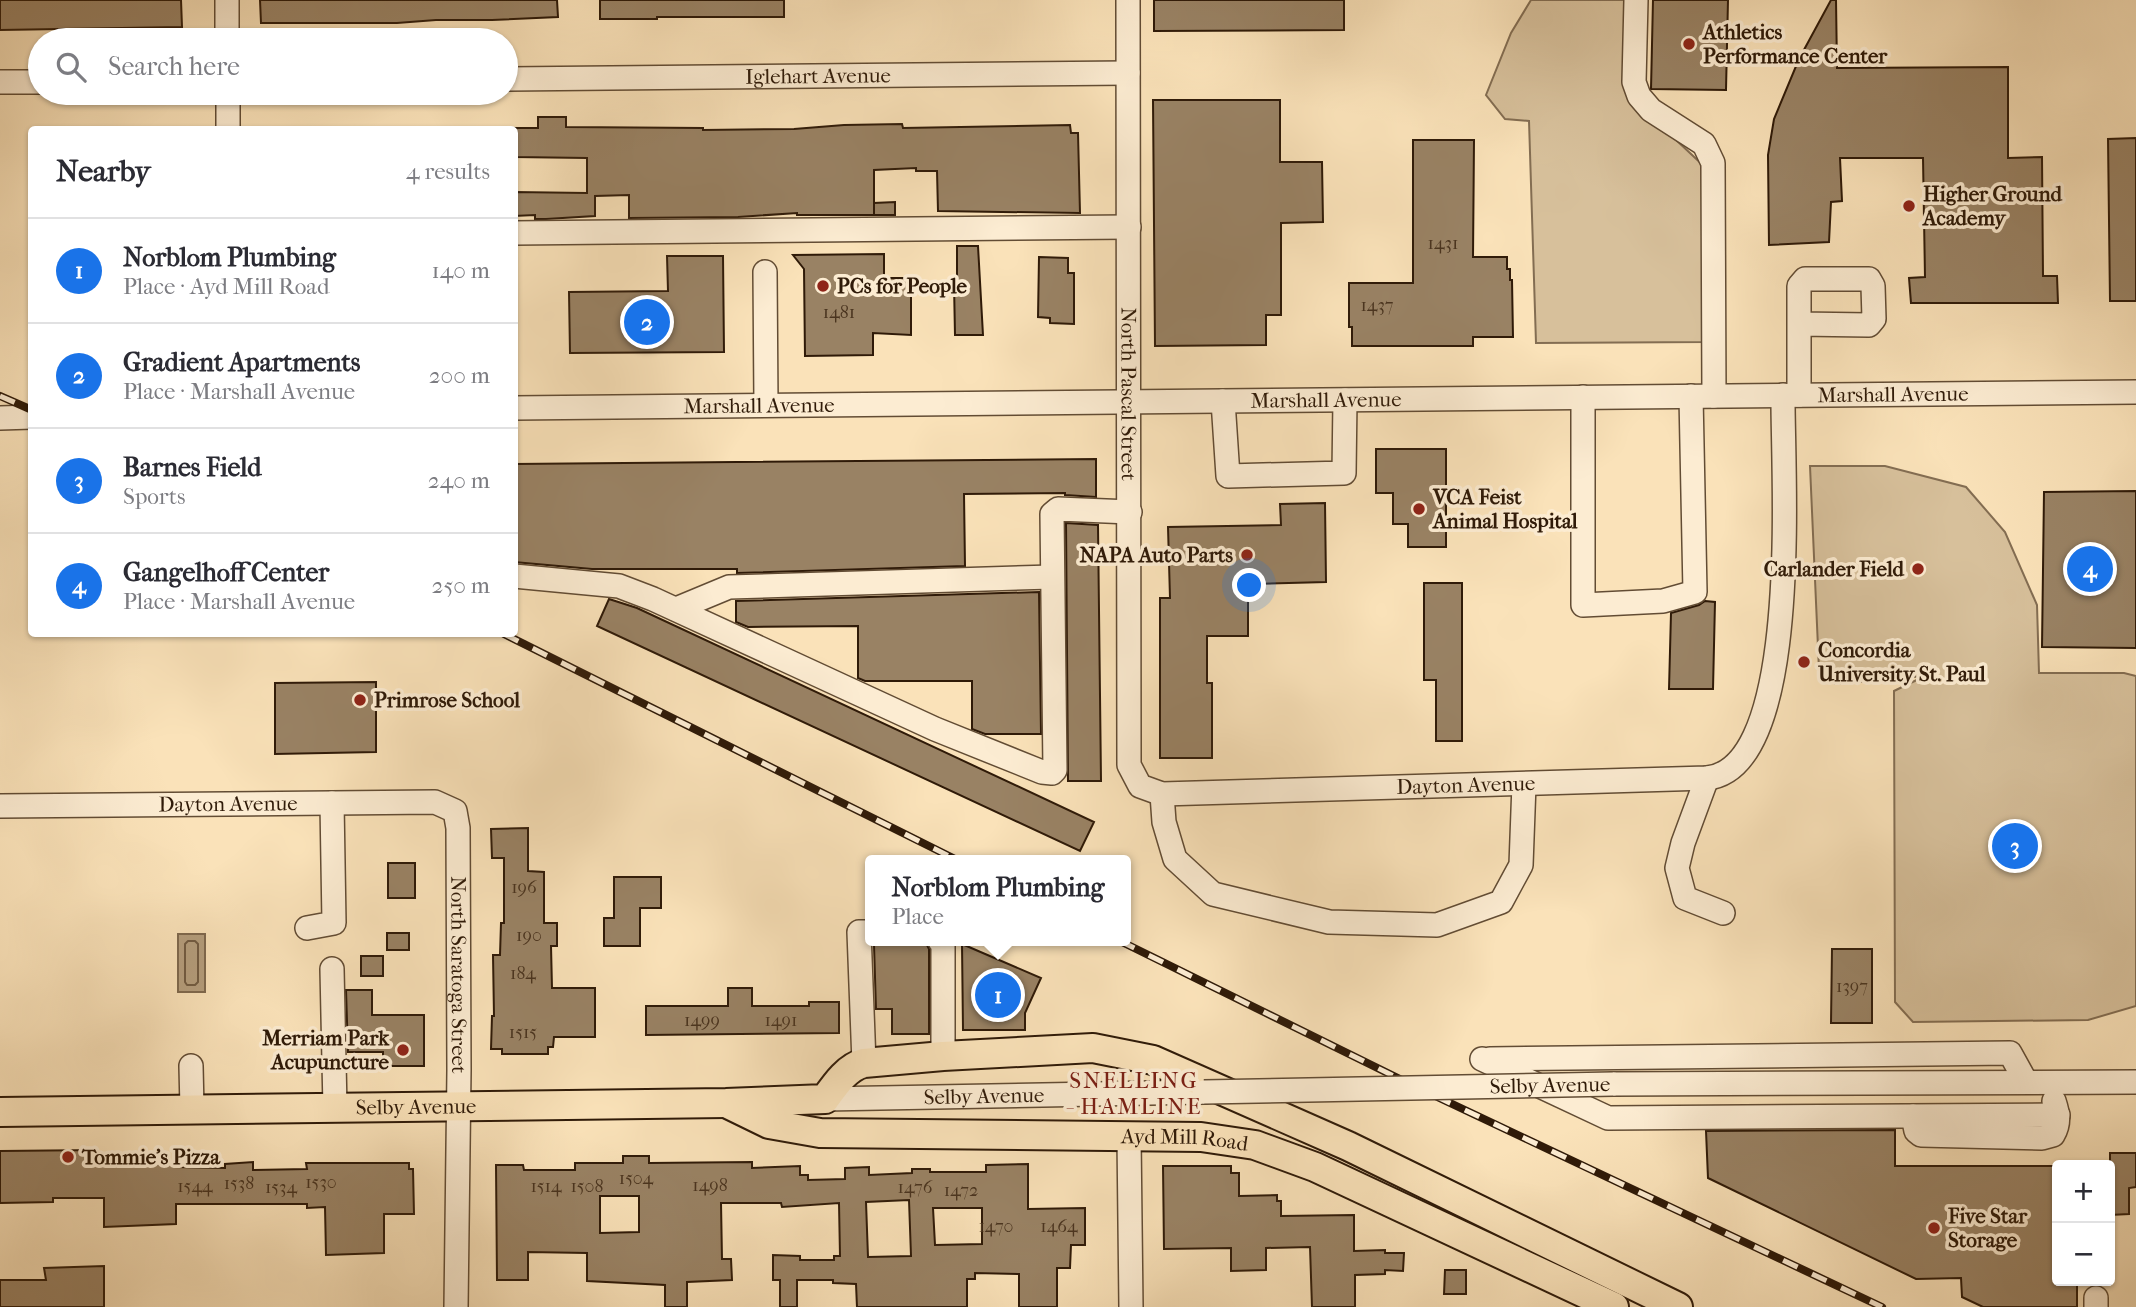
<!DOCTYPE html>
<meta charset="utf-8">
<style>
body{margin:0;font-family:"IM FELL French Canon",serif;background:#f7f7f7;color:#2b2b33}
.controls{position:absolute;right:21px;bottom:21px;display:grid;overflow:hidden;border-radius:7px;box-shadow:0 2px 5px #0004}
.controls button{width:63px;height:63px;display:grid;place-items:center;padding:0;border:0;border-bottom:2px solid #e1e1e2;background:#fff;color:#2b2b33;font:35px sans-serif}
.you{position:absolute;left:1250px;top:586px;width:24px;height:24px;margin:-18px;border:5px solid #fff;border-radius:50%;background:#1a73e8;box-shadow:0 0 0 10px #1a73e833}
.badge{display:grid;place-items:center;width:46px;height:46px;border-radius:50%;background:#1a73e8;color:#fff;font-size:23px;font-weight:700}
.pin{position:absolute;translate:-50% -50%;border:4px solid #fff;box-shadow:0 2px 7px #0006}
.popup{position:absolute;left:865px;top:855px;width:266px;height:91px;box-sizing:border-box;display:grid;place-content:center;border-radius:7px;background:#fff;filter:drop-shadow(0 2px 5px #0005);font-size:23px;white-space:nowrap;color:#7c7c81}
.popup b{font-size:26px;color:#2b2b33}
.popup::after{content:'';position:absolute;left:50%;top:100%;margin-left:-14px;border:14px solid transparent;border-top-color:#fff}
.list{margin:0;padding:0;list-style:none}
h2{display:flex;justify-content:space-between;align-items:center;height:91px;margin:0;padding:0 28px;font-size:30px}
h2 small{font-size:23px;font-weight:400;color:#7c7c81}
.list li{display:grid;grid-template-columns:46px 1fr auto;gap:21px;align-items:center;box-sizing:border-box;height:105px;padding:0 28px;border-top:2px solid #e1e1e2}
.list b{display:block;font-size:26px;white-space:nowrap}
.list p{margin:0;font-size:23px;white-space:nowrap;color:#7c7c81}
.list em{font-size:23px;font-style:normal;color:#7c7c81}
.icon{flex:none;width:38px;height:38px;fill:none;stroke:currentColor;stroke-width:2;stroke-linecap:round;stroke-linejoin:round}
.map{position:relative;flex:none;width:2136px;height:1307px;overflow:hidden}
.search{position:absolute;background:#fff;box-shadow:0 2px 5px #0004;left:28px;top:28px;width:490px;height:77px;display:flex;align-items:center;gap:18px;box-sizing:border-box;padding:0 24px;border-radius:38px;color:#7c7c81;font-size:26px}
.panel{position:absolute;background:#fff;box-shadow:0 2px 5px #0004;left:28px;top:126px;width:490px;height:511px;border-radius:7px}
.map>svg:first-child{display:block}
</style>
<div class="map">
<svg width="2136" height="1307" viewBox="0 0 2136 1307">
<rect width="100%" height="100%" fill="#fae2b9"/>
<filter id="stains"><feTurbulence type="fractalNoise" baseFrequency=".00286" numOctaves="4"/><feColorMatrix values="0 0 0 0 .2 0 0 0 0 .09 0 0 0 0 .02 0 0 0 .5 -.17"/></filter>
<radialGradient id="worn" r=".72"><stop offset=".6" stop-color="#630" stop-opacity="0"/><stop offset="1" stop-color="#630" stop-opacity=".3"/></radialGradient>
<path fill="#d7c09b" stroke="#836d52" stroke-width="2" d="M1531,0H1630L1628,95L1707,169V342L1536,343L1529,121L1505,119L1486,95L1511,33Z
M1810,466H1885L1966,487L2005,532L2037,605L2039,673H2124L2136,676V1006L2088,1020L1913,1022L1895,1002L1894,691L1925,676L1835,684L1819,670Z"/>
<path fill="#b59e7d" stroke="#7f694e" stroke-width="2" d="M178,934H205V992H178Z"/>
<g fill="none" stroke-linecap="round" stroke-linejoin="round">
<path stroke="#725c42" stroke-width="2" d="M188,941H195L198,944V982L195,985H187L185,982V944Z"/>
</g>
<path fill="#998264" stroke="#2f1a08" stroke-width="2" fill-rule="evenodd" d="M0,0H181L182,27L0,30Z
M260,0H557L558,17L492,20H436L397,23H261Z
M600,0H784V17H657V19H600Z
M1154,0H1344V30L1154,31Z
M1653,0H1728L1726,90L1651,89Z
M1831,0H1836L1837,68L2008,67V158L2042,157L2043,276H2057L2058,303H1911L1909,278L1925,277L1923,158H1840L1842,201L1831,202L1829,242L1769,245L1768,155L1774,119L1799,59Z
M1153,100H1280V162H1322L1323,222L1281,223V315H1266V345L1155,346Z
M538,117H566V127L703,128V130L794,129L844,125L902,124L903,128L1070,125L1071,133H1078L1080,213L938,211L937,171H916V168L874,170V215H797V213L738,217L629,218V195L595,196V216L546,219H535V215L514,216V192L587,193V158L514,157V128H538Z
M2136,138V301H2110L2108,139Z
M1413,140H1474L1473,257H1507V269H1510V280H1512L1513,337H1473V346H1352V327H1349V283H1413Z
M895,202V215H874V203Z
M957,246H978L983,335H955L954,284H957Z
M884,254V278H911V335L873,333V355L805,356L804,269L793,255Z
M667,256H723L724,352L570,353L569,292L668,291Z
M1039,257L1068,258V273H1074V324L1050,323V318L1038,317Z
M1376,449H1446V547H1408V524H1393V493H1376Z
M1096,459V497L1065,495V493L964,494L965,566L737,573V569H592L514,562V464Z
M2136,491V648L2042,647L2044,492Z
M1325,503L1326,582L1248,584V636H1207V683H1212V758H1160V598H1170L1168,527L1281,525L1280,504Z
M1066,523L1098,525L1101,781H1068Z
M1424,583H1462V741H1436V680H1424Z
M1039,592L1041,734H985L972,729V681H865L858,678V626L748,627L736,622V601Z
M609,599L637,608L1094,822L1080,851L597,626Z
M1705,601L1715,602L1713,689H1669L1671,613L1699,605Z
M376,682V752L275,754V683Z
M528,828V871L544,872V923H557V946H551L552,988H595V1037H554L553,1047H548V1054H502V1049H491L492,1016H494L493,955H500L501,923H504V858H492L491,829Z
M388,863H415V898H388Z
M614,877H661V908H640V946H604V918H614Z
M387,933H409V950H387Z
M962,944L1041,978L1025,1013V1030H963Z
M874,945H927L929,949V1034H892V1009H876Z
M1832,949H1872V1023H1831Z
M361,956H383V976H361Z
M728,988H752V1006H809V1002H839V1033L646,1035V1006H728Z
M346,990H372V1015H424V1066H383V1052H348Z
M1895,1130V1166H2057V1281H2077V1307H1983L1962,1297L1961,1278L1916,1279L1708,1178L1706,1131Z
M98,1150V1165L175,1164V1167L225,1168V1164L253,1162V1170L307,1169L306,1163H409V1169H413L414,1214H384V1253L326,1255L325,1207L307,1208V1204H176V1224L104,1227V1198H53V1202L0,1203V1151Z
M2110,1153H2136V1187L2129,1188V1214L2110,1215Z
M623,1156H649V1163L752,1162V1168L800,1166V1175H808V1180L845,1179V1168L869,1167V1175L912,1173V1169H930V1172H986V1165L1028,1164V1209L1085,1208V1245H1071L1070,1268H1057V1307H1019V1274L975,1273V1279H967V1307H857L856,1284L833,1283V1280H797V1307H780V1280H773V1255L800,1256V1260H834V1256H840L839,1203L782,1207L781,1203H721L722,1259H731L732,1280L687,1282V1307H665V1285L587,1281V1253L528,1252V1280H497L496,1165H523L524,1170H575V1163H623ZM600,1196H639V1232L600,1233ZM909,1200L911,1256L868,1257L866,1202ZM933,1208H982V1244L935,1245Z
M1163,1166H1231V1173H1239V1196L1277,1195V1201H1281V1216L1354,1215V1251L1385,1250V1253H1404L1403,1271L1385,1270V1274L1355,1275V1307H1312L1310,1247L1266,1248V1270L1231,1271V1248L1164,1249Z
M104,1266V1307H0V1280H46L44,1268Z
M1445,1270H1466V1294H1444Z"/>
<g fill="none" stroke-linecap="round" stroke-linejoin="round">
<defs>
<g id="minor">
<path d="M227,0V40"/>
<path id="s1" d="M1128,0L1129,765L1140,786L1162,794L1707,778C1804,769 1782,465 1783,395"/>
<path d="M1636,0L1634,82L1639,96L1651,110L1704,144L1713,163L1714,396"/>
<path id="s2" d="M506,79L1128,73"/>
<path d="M0,82H40"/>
<path d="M228,93V130"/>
<path d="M514,233L1129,227"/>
<path d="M765,272L766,405"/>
<path d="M1799,324L1869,325L1874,319L1873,286L1869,279H1805L1799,286V395"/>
<path d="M1583,397V605L1663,601L1695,592L1691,396"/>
<path d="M1223,401L1228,476L1344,473L1345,400"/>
<path id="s3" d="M514,408L2136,392"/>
<path d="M0,418L32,417"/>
<path d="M514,576L619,586L653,599L935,729L1042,772L1052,773L1055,770L1052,514L1058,509L1130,512"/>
<path d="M676,609L729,587L1052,577"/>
<path d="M1707,778L1683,843L1677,868L1685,898L1723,913"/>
<path d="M1162,794L1164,822L1175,859L1213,894L1329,922L1437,925L1501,902L1521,865L1524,784"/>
<path id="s4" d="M0,806L435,802L455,811L458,828L459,1070L456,1307"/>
<path d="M307,928L334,923L332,803"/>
<path d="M940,941L943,942V1056"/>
<path d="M332,969L335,1108"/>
<path d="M1482,1059L1608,1118L2058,1115"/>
<path d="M1490,1059L2010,1053L2026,1082"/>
<path d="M864,1063L859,932H870"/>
<path d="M191,1066L192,1109"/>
<path d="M1613,1084L2136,1082"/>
<path id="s5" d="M825,1099L1204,1092"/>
<path d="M1913,1116L1916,1131L1921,1135L2042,1138L2053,1135C2060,1123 2058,1113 2054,1101"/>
<path d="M1129,1137L1131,1307"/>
<path d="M2096,1298V1307"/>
</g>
<g id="major">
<path id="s6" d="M730,1105L769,1124L820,1133L1201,1137L1255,1145L1315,1167L1614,1307"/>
<path id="s7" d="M0,1112L726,1103L825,1099C835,1085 847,1067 864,1063L943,1056L1093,1048L1153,1060L1348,1146L1678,1307"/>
</g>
</defs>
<use href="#minor" stroke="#624c34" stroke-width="26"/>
<use href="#major" stroke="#2f1a08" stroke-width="32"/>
<use href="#minor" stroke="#fcecd2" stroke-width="23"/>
<use href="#major" stroke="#fae2b9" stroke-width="28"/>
<defs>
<path id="rail" d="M0,396L32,410
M504,634L957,860
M1120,941L1412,1085L1882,1307"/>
</defs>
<use href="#rail" stroke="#2f1a08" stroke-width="8"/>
<use href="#rail" stroke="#fcecd2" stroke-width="5" stroke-dasharray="16" stroke-linecap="butt"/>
<defs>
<g id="minor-bridge">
<path id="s8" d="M1204,1092L1613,1084"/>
</g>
</defs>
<use href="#minor-bridge" stroke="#624c34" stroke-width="26" stroke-linecap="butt"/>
<use href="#minor-bridge" stroke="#fcecd2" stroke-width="23"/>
</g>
<g fill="#8f2418" stroke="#fcecd2" stroke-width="2.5">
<circle cx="1689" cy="44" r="7"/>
<circle cx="1909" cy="206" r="7"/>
<circle cx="823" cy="286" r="7"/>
<circle cx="1419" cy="509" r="7"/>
<circle cx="1247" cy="555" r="7"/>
<circle cx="1918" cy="569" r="7"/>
<circle cx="1804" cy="662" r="7"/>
<circle cx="360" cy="700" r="7"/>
<circle cx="403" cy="1050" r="7"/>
<circle cx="68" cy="1157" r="7"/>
<circle cx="1934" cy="1228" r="7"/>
</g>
<g text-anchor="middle" stroke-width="7" stroke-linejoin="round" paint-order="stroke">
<g font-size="18" fill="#4a341f">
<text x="1443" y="249">1431</text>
<text x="1377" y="311">1437</text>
<text x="839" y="318">1481</text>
<text x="524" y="893">196</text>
<text x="529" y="941">190</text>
<text x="523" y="979">184</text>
<text x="1852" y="992">1397</text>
<text x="702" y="1026">1499</text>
<text x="781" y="1026">1491</text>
<text x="523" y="1038">1515</text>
<text x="636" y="1184">1504</text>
<text x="321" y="1188">1530</text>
<text x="239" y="1189">1538</text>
<text x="710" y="1191">1498</text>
<text x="195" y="1192">1544</text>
<text x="546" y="1192">1514</text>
<text x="587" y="1192">1508</text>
<text x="281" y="1193">1534</text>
<text x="915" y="1193">1476</text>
<text x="961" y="1196">1472</text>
<text x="996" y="1232">1470</text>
<text x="1059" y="1232">1464</text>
</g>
<g font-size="21" font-weight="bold" fill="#2f1a08" stroke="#fcecd2" text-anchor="start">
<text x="1703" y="39">Athletics<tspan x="1703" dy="24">Performance Center</tspan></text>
<text x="1923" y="201">Higher Ground<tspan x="1923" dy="24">Academy</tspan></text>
<text x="837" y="293">PCs for People</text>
<text x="1433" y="504">VCA Feist<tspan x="1433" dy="24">Animal Hospital</tspan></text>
<text x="1233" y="562" text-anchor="end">NAPA Auto Parts</text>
<text x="1904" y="576" text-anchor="end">Carlander Field</text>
<text x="1818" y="657">Concordia<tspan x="1818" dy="24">University St. Paul</tspan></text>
<text x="374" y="707">Primrose School</text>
<text x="389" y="1045" text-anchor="end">Merriam Park<tspan x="389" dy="24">Acupuncture</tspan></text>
<text x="82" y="1164">Tommie's Pizza</text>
<text x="1948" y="1223">Five Star<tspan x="1948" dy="24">Storage</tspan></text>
</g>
<g font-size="21" fill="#2f1a08" stroke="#fcecd2">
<text dy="7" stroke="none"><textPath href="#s2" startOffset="312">Iglehart Avenue</textPath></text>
<text dy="7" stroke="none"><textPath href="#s1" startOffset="394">North Pascal Street</textPath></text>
<text dy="7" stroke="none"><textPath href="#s3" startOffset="1379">Marshall Avenue</textPath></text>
<text dy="7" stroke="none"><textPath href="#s3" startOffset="812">Marshall Avenue</textPath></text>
<text dy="7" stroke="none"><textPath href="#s3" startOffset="245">Marshall Avenue</textPath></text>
<text dy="7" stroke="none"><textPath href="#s1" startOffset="1116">Dayton Avenue</textPath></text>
<text dy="7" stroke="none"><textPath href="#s4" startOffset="228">Dayton Avenue</textPath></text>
<text dy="7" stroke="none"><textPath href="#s4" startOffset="621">North Saratoga Street</textPath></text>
<text dy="7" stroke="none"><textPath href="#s8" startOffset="346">Selby Avenue</textPath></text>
<text dy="7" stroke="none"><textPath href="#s5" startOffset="159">Selby Avenue</textPath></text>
<text dy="7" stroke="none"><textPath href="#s7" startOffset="416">Selby Avenue</textPath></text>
<text dy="7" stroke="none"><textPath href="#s6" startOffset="460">Ayd Mill Road</textPath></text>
</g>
<g font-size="23" letter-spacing="2" fill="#7a1f14" stroke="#fcecd2">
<text x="1134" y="1088">SNELLING<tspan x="1134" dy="26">- HAMLINE</tspan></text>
</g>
</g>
<rect width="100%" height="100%" filter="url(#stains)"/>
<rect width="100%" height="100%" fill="url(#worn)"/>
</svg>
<div class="controls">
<button>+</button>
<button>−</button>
</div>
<div class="you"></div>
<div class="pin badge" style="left:998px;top:995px">1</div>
<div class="popup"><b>Norblom Plumbing</b>Place</div>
<div class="pin badge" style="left:647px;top:322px">2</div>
<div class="pin badge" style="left:2015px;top:846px">3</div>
<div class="pin badge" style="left:2090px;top:569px">4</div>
<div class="search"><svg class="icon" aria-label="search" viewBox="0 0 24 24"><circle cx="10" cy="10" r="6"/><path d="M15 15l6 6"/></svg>Search here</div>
<section class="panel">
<h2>Nearby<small>4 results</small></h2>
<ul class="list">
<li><span class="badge">1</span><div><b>Norblom Plumbing</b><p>Place · Ayd Mill Road</p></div><em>140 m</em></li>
<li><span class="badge">2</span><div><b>Gradient Apartments</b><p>Place · Marshall Avenue</p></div><em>200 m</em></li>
<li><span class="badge">3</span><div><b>Barnes Field</b><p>Sports</p></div><em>240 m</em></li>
<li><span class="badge">4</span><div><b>Gangelhoff Center</b><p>Place · Marshall Avenue</p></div><em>250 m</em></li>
</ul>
</section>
</div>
